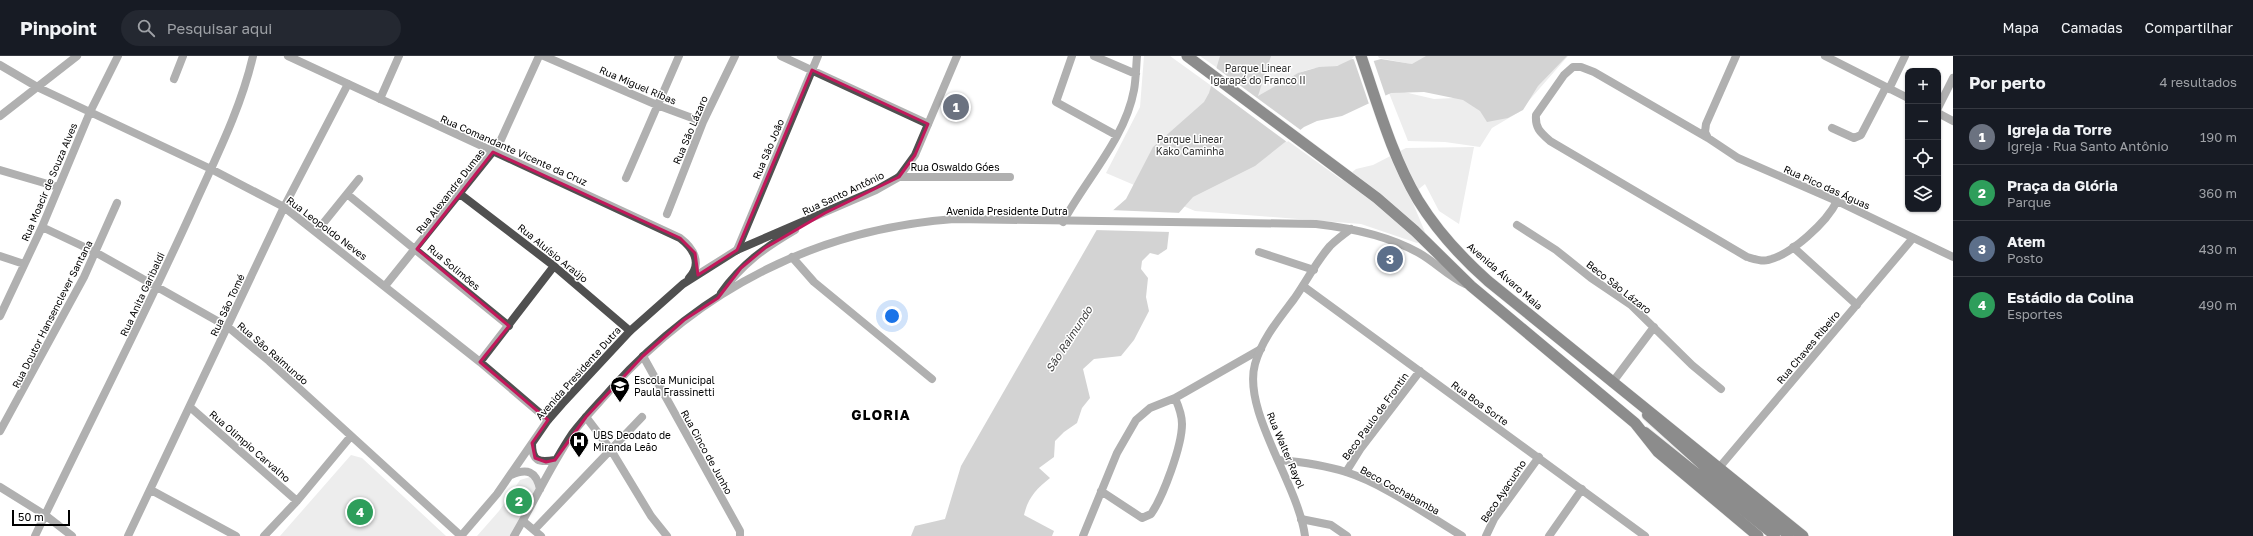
<!DOCTYPE html>
<html lang="pt">
<meta charset="utf-8">
<style>
body{margin:0;font-family:"Golos Text",sans-serif;background:#242831;color:#f1f3f6}
.controls{position:absolute;right:12px;top:12px;display:grid;overflow:hidden;border-radius:8px;box-shadow:0 1px 3px #0004}
.controls button{width:36px;height:36px;display:grid;place-items:center;padding:0;border:0;border-bottom:1px solid #363941;background:#171b24;color:#f1f3f6;font:20px sans-serif}
.scale{position:absolute;left:12px;bottom:10px;width:58px;box-sizing:border-box;padding-left:4px;border:2px solid #000;border-top:0;font-size:11px;line-height:14px;white-space:nowrap;color:#000;-webkit-text-stroke:3px #fff;paint-order:stroke}
.you{position:absolute;left:892px;top:260px;width:14px;height:14px;margin:-10px;border:3px solid #fff;border-radius:50%;background:#1a73e8;box-shadow:0 0 0 6px #1a73e833}
.badge{display:grid;place-items:center;width:26px;height:26px;border-radius:50%;background:#b45309;color:#fff;font-size:13px;font-weight:700}
.pin{position:absolute;translate:-50% -50%;border:2px solid #fff;box-shadow:0 1px 4px #0006}
.list{margin:0;padding:0;list-style:none}
h2{display:flex;justify-content:space-between;align-items:center;height:52px;margin:0;padding:0 16px;font-size:17px}
h2 small{font-size:13px;font-weight:400;color:#9ea1a6}
.list li{display:grid;grid-template-columns:26px 1fr auto;gap:12px;align-items:center;box-sizing:border-box;height:56px;padding:0 16px;border-top:1px solid #363941}
.list b{display:block;font-size:15px;white-space:nowrap}
.list p{margin:0;font-size:13px;white-space:nowrap;color:#9ea1a6}
.list em{font-size:13px;font-style:normal;color:#9ea1a6}
.icon{flex:none;width:22px;height:22px;fill:none;stroke:currentColor;stroke-width:2;stroke-linecap:round;stroke-linejoin:round}
.map{position:relative;flex:none;width:1953px;height:480px;overflow:hidden}
header{display:flex;align-items:center;gap:24px;box-sizing:border-box;height:56px;padding:0 20px;background:#171b24;border-bottom:1px solid #363941}
header strong{font-size:19px}
nav{display:flex;gap:22px;margin-inline-start:auto;font-size:14px}
.search{width:280px;height:36px;background:#242831;display:flex;align-items:center;gap:10px;box-sizing:border-box;padding:0 14px;border-radius:22px;color:#9ea1a6;font-size:15px}
main{display:flex}
aside{flex:1;background:#171b24}
.map>svg:first-child{display:block}
</style>
<header>
<strong>Pinpoint</strong>
<div class="search"><svg class="icon" aria-label="search" viewBox="0 0 24 24"><circle cx="10" cy="10" r="6"/><path d="M15 15l6 6"/></svg>Pesquisar aqui</div>
<nav><a>Mapa</a><a>Camadas</a><a>Compartilhar</a></nav>
</header>
<main>
<div class="map">
<svg width="1953" height="480" viewBox="0 0 1953 480">
<rect width="100%" height="100%" fill="#fff"/>
<path fill="#d7d7d7" d="M1144,0H1170L1342,124L1356,113L1373,109L1406,92L1474,91L1459,168L1439,155L1425,128L1410,140L1427,181L1417,187L1361,168L1195,155L1106,117L1140,51Z
M1200,0H1354C1346,13 1324,10 1311,13C1293,17 1277,29 1262,39L1258,40Z
M1378,0H1449L1422,10L1379,2Z
M1535,0H1568L1519,56L1492,72L1480,91L1445,86L1408,85L1387,32L1434,43L1495,40Z
M351,399L362,402L446,480H280Z
M530,421L536,425L537,434L511,480H477L499,455L520,424Z"/>
<path fill="#9e9e9e" d="M1220,0H1271L1258,40L1298,17L1319,11L1337,10L1352,3L1370,6L1381,3L1412,8L1426,0H1567L1538,30L1523,54L1508,62L1487,66L1480,55L1463,44L1424,36L1391,37L1342,60L1317,65L1304,71L1255,110L1193,141L1170,167L1167,193L1158,199L1150,197L1142,205L1141,213L1148,222L1146,241L1149,255L1134,284L1121,300L1094,303L1083,313L1090,342L1082,352L1077,367L1064,376L1055,385L1054,401L1039,412L1050,422C1036,433 1028,442 1024,459L1054,475L1052,480H911L915,470L945,463L961,410L1103,163L1126,143L1153,91L1204,46L1209,37Z"/>
<path fill="#fff" d="M1353,1L1373,3L1386,41L1369,48Z
M1215,11L1302,75L1287,86L1210,29Z
M1110,154L1182,157L1171,168V176L1094,174L1102,161Z"/>
<g fill="none" stroke-linecap="round" stroke-linejoin="round">
<defs>
<path id="primary" d="M1647,359L1708,414L1789,480
M1645,376L1775,480"/>
<path id="trunk" d="M1187,0L1377,142L1415,175L1471,230L1635,367L1658,396L1758,480
M1361,0C1378,49 1392,100 1418,144C1437,175 1461,201 1488,225L1803,480"/>
</defs>
<use href="#primary" stroke="#dbdbdb" stroke-width="12"/>
<use href="#trunk" stroke="#dbdbdb" stroke-width="12"/>
<path stroke="#505050" stroke-width="8" d="M544,0L657,49L703,66
M781,0L928,68
M1072,0L1056,46L1116,79
M1094,0L1136,18
M1736,0L1706,68L1705,76L1708,82L1738,102L1837,145L1953,201
M1825,0L1908,42
M0,9L39,32L211,113L284,151L480,306L548,364
M174,23L183,0
M1889,33L1905,0
M380,43L399,0
M1938,52L1953,22
M1938,57L1953,65
M0,60L77,0
M1832,72L1854,82L1861,79L1886,31
M1708,82L1594,16L1581,11H1573L1564,19L1536,59C1535,72 1540,76 1550,85L1747,201C1754,203 1762,206 1768,204C1791,199 1827,166 1837,145
M0,114L58,131
M899,121H1010
M626,122L679,0
M347,138L509,270
M460,138L554,210L630,275
M667,158L703,66L735,0
M1063,166C1086,123 1125,83 1134,34C1136,23 1136,11 1137,0
M1517,169L1556,194L1591,222L1631,249L1692,309L1721,333
M42,171L95,196L228,271L269,305L461,480
M317,175L359,123
M1793,191L1857,249
M737,194L818,0
M1259,196L1314,214
M0,200L24,208
M792,201L814,226L932,323
M385,230L499,88L539,0
M1303,230L1645,480
M0,260L42,171L90,56L118,0
M643,300L740,475V480
M480,306L554,210
M1612,327L1654,271
M190,351L297,445
M586,361L611,394L651,460L667,480
M0,375L84,221L117,147
M1279,404C1302,406 1324,409 1346,416C1384,428 1427,459 1462,480
M1718,413L1913,182
M1346,416L1361,392L1420,315
M0,431L45,459L72,480
M151,434L236,480
M1101,435L1142,462L1151,458C1163,441 1182,390 1182,368C1182,359 1179,351 1175,342
M1301,463L1331,469L1347,480
M523,465L541,480
M534,474L642,361
M35,480C86,373 141,267 190,159C213,107 240,56 253,0
M128,480L284,151L348,28
M264,480L297,445L351,380
M1083,480L1117,397L1136,364L1150,352L1175,342L1261,293
M1486,480L1494,463L1539,401
M1549,480L1582,433"/>
<path stroke="#505050" stroke-width="8" d="M288,0L680,182C693,192 703,207 689,222
M721,237C742,208 764,192 795,174
M532,388C532,405 539,407 555,404
M511,419C527,412 536,415 540,433
M461,480L497,438L548,364L562,348L630,275L683,228L737,194L876,134L899,121L915,99L957,0
M514,480C534,446 550,411 572,378C584,362 599,347 612,332C703,231 819,173 954,163L1316,168C1351,172 1387,179 1419,197C1435,206 1448,220 1465,228
M1305,480C1298,428 1242,355 1255,308C1262,283 1279,263 1294,243C1306,226 1316,206 1330,190C1336,184 1344,178 1351,173"/>
<use href="#primary" stroke="#000" stroke-width="10"/>
<use href="#trunk" stroke="#000" stroke-width="11"/>
</g>
<path d="M0 0H1953V480H0ZM812,14L928,68L915,99L899,121L825,157L765,192L741,212L718,242L684,264L643,300L586,361L555,404L546,406L535,402L532,387L548,364L480,306L509,270L417,193L493,96L680,182L695,197L698,219L737,194Z" fill="#fff" fill-opacity=".55" fill-rule="evenodd"/>
<path fill="none" stroke="#c2185b" stroke-width="3" stroke-linejoin="round" d="M812,14L928,68L915,99L899,121L825,157L765,192L741,212L718,242L684,264L643,300L586,361L555,404L546,406L535,402L532,387L548,364L480,306L509,270L417,193L493,96L680,182L695,197L698,219L737,194Z"/>
<defs>
<symbol id="school-pin" viewBox="-11 -11 22 30"><path d="M0 17L-7.5 6A9.5 9.5 0 1 1 7.5 6Z" fill="#000" stroke="#fff"/><path d="M0-5L7-2L0 1L-7-2ZM-4 1L0 2.5L4 1V4Q0 6-4 4Z" fill="#fff"/></symbol>
<symbol id="hospital-pin" viewBox="-11 -11 22 30"><path d="M0 17L-7.5 6A9.5 9.5 0 1 1 7.5 6Z" fill="#000" stroke="#fff"/><path d="M-5-5h3v3.5h4V-5h3V5h-3V1.5h-4V5h-3Z" fill="#fff"/></symbol>
</defs>
<g fill-rule="evenodd">
<use href="#school-pin" x="609" y="319" width="22" height="30"/>
<use href="#hospital-pin" x="568" y="374" width="22" height="30"/>
</g>
<g text-anchor="middle" stroke-width="3" stroke-linejoin="round" paint-order="stroke">
<g font-size="10" fill="#2e2e2e" stroke="#fff">
<text x="1258" y="16">Parque Linear<tspan x="1258" dy="12">Igarapé do Franco II</tspan></text>
<text x="1190" y="87">Parque Linear<tspan x="1190" dy="12">Kako Caminha</tspan></text>
</g>
<g font-size="10" fill="#000" stroke="#fff">
<text transform="translate(638 29) rotate(23)" y="4">Rua Miguel Ribas</text>
<text transform="translate(690 74) rotate(-67)" y="4">Rua São Lázaro</text>
<text transform="translate(768 93) rotate(-67)" y="4">Rua São João</text>
<text transform="translate(514 94) rotate(24)" y="4">Rua Comandante Vicente da Cruz</text>
<text x="955" y="115">Rua Oswaldo Góes</text>
<text transform="translate(49 126) rotate(-67)" y="4">Rua Moacir de Souza Alves</text>
<text transform="translate(1827 131) rotate(24)" y="4">Rua Pico das Águas</text>
<text transform="translate(450 135) rotate(-52)" y="4">Rua Alexandre Dumas</text>
<text transform="translate(843 137) rotate(-25)" y="4">Rua Santo Antônio</text>
<text x="1007" y="159">Avenida Presidente Dutra</text>
<text transform="translate(327 172) rotate(37)" y="4">Rua Leopoldo Neves</text>
<text transform="translate(553 197) rotate(39)" y="4">Rua Aluísio Araújo</text>
<text transform="translate(454 211) rotate(40)" y="4">Rua Solimões</text>
<text transform="translate(1505 220) rotate(41)" y="4">Avenida Álvaro Maia</text>
<text transform="translate(1619 231) rotate(38)" y="4">Beco São Lázaro</text>
<text transform="translate(142 238) rotate(-65)" y="4">Rua Anita Garibaldi</text>
<text transform="translate(227 249) rotate(-65)" y="4">Rua São Tomé</text>
<text transform="translate(52 258) rotate(-63)" y="4">Rua Doutor Hansenclever Santana</text>
<text transform="translate(1808 291) rotate(-50)" y="4">Rua Chaves Ribeiro</text>
<text transform="translate(273 297) rotate(41)" y="4">Rua São Raimundo</text>
<text transform="translate(578 317) rotate(-48)" y="4">Avenida Presidente Dutra</text>
<text transform="translate(1480 347) rotate(36)" y="4">Rua Boa Sorte</text>
<text transform="translate(1375 360) rotate(-54)" y="4">Beco Paulo de Frontin</text>
<text transform="translate(250 390) rotate(41)" y="4">Rua Olimpio Carvalho</text>
<text transform="translate(1286 394) rotate(67)" y="4">Rua Walter Rayol</text>
<text transform="translate(707 396) rotate(61)" y="4">Rua Cinco de Junho</text>
<text transform="translate(1400 434) rotate(29)" y="4">Beco Cochabamba</text>
<text transform="translate(1503 435) rotate(-56)" y="4">Beco Ayacucho</text>
</g>
<g font-size="10" fill="#000" stroke="#fff" text-anchor="start">
<text x="634" y="328">Escola Municipal<tspan x="634" dy="12">Paula Frassinetti</tspan></text>
<text x="593" y="383">UBS Deodato de<tspan x="593" dy="12">Miranda Leão</tspan></text>
</g>
<g font-size="11" font-style="italic" fill="#3f3f3f" stroke="#fff">
<text transform="translate(1069 283) rotate(-57)" y="4">São Raimundo</text>
</g>
<g font-size="14" font-weight="bold" letter-spacing="1" fill="#000" stroke="#fff">
<text x="881" y="364">GLORIA</text>
</g>
</g>
</svg>
<div class="controls">
<button>+</button>
<button>−</button>
<button><svg class="icon" aria-label="locate" viewBox="0 0 24 24"><circle cx="12" cy="12" r="6"/><path d="M12 2v4M12 18v4M2 12h4M18 12h4"/></svg></button>
<button><svg class="icon" aria-label="layers" viewBox="0 0 24 24"><path d="M12 4l9 5-9 5-9-5zM3 14l9 5 9-5"/></svg></button>
</div>
<div class="scale">50 m</div>
<div class="you"></div>
<div class="pin badge" style="left:956px;top:51px;background:#6b7280">1</div>
<div class="pin badge" style="left:519px;top:445px;background:#2e9e5b">2</div>
<div class="pin badge" style="left:1390px;top:203px;background:#5c6f8a">3</div>
<div class="pin badge" style="left:360px;top:456px;background:#2e9e5b">4</div>
</div>
<aside>
<h2>Por perto<small>4 resultados</small></h2>
<ul class="list">
<li><span class="badge" style="background:#6b7280">1</span><div><b>Igreja da Torre</b><p>Igreja · Rua Santo Antônio</p></div><em>190 m</em></li>
<li><span class="badge" style="background:#2e9e5b">2</span><div><b>Praça da Glória</b><p>Parque</p></div><em>360 m</em></li>
<li><span class="badge" style="background:#5c6f8a">3</span><div><b>Atem</b><p>Posto</p></div><em>430 m</em></li>
<li><span class="badge" style="background:#2e9e5b">4</span><div><b>Estádio da Colina</b><p>Esportes</p></div><em>490 m</em></li>
</ul>
</aside>
</main>
